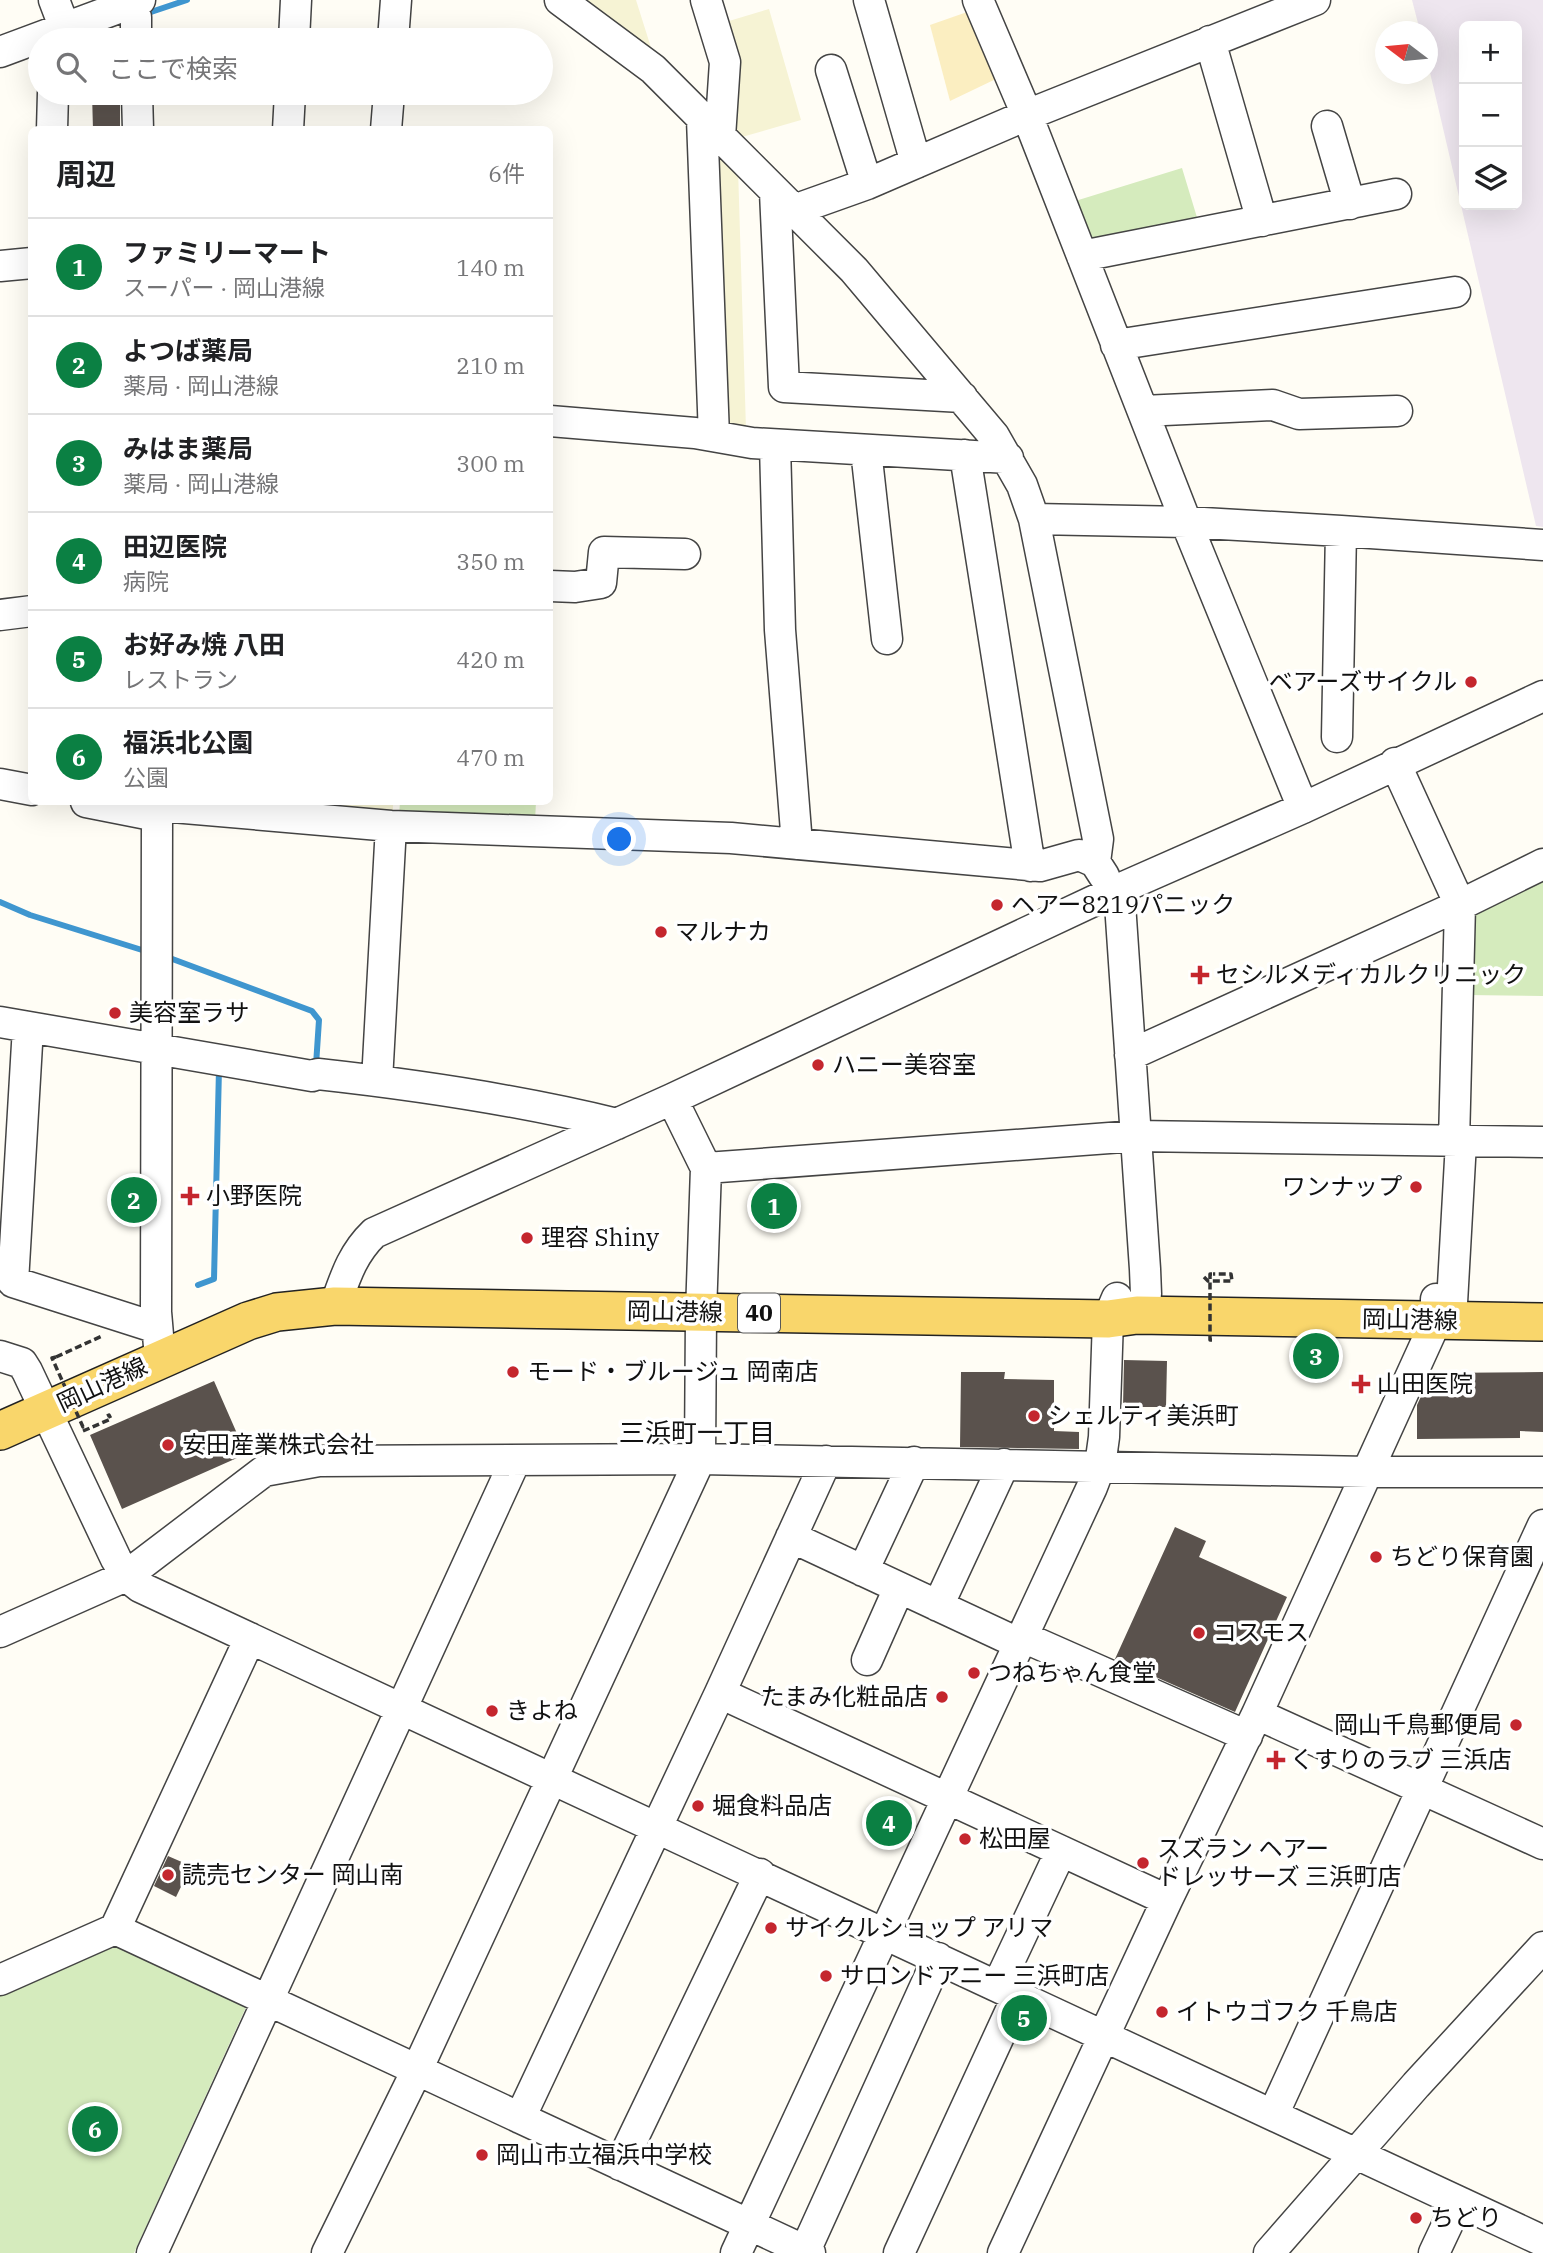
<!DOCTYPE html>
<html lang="ja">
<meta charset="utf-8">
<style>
body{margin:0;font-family:"IBM Plex Serif","Noto Sans JP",serif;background:#f2f2f2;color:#202124}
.controls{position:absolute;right:21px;top:21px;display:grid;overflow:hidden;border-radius:10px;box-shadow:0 7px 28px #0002}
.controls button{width:63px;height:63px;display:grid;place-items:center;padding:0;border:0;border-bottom:2px solid #e0e0e0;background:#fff;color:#202124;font:35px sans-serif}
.compass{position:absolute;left:1375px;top:21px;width:63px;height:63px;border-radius:50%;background:#fff;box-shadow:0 7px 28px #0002;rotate:286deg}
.you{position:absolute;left:620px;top:840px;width:24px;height:24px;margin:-18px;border:5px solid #fff;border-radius:50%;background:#1a73e8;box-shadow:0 0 0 10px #1a73e833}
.badge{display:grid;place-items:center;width:46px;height:46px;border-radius:50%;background:#0b8043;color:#fff;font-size:23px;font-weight:700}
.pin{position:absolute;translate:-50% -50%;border:4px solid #fff;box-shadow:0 2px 7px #0006}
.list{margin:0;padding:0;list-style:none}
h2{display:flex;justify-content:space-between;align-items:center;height:91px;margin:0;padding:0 28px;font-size:30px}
h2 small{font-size:23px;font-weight:400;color:#757577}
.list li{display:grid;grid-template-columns:46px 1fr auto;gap:21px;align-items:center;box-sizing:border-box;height:98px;padding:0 28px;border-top:2px solid #e0e0e0}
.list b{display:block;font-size:26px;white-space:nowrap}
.list p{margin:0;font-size:23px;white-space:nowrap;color:#757577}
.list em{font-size:23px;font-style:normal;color:#757577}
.icon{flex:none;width:38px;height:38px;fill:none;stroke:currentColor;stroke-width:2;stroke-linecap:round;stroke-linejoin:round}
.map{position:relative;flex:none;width:1543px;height:2253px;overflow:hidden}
.search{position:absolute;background:#fff;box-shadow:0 7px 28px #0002;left:28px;top:28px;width:525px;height:77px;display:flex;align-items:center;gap:18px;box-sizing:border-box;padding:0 24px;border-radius:38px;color:#757577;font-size:26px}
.panel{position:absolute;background:#fff;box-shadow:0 7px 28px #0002;left:28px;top:126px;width:525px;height:679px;border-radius:10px}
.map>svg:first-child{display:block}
</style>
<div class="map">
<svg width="1543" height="2253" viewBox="0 0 1543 2253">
<rect width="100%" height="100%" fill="#fffdf5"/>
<path fill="#eee6ef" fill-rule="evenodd" d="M1412,0H1543V527L1536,526L1428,64V32L1420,31ZM1464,26H1517V205H1464Z"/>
<path fill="#f6f3d4" d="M582,0H636L653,54Z
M769,9L801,120L742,137L731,126L719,24Z
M716,148L738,168L746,429L723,424Z
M332,802H393V813L329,808Z"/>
<path fill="#d5ebbd" d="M1182,168L1199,224L1098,246L1085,239L1072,202Z
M400,802H536L535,821L399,816Z
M1543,876V996L1467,995L1469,911Z
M114,1940L247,2005L134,2253H0V1990Z"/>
<path fill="#fbeec1" d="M970,11L998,78L950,101L930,25Z"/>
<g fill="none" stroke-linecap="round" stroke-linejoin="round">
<path stroke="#3f96cf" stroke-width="6" d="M142,15L187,0
M0,902L30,915L142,950
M167,957L312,1011L319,1020L316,1065
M198,1285L214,1279L219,1069"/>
</g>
<path fill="#5a524d" d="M92,93H120V130H93Z
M1124,1360L1167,1361L1166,1407H1123Z
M961,1372H1005L1004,1379L1054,1380V1431L1079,1432V1449L960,1447Z
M1543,1372V1432L1520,1431V1438L1417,1439V1405L1432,1373Z
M214,1381L246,1454L122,1509L90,1435Z
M1175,1527L1206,1541L1199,1557L1287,1597L1235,1712L1115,1659Z
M168,1856L191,1866L176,1897L154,1886Z"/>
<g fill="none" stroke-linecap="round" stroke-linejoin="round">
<defs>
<path id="minor" d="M54,0L65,29
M560,0L653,69L854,270L994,436L1022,485L1034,519L1098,839L1095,862
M706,0L725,62L720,137
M869,0L916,163
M978,0L1027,115L1186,522L1303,808
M136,17V40
M294,40L296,0
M393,40L396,0
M1210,41L1262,221
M0,52L140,0
M831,70L867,184
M137,93L138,130
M702,119L714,436
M1327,126L1350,204
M52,130L53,93
M288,130L290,93
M386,130L389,93
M775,192L784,387L962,397
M794,210L867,184L1027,115L1315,0
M1082,256L1396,194
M0,266L32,263
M1116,345L1455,292
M1143,411L1273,405L1299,414L1397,411
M550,421L695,433L752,443L1008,458
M775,445L780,630L797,844
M866,450L887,639
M965,455L1030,866
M1034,519L1186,522L1341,531L1543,545
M550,586L575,587L601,583L604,552L685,554
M0,615L32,611
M1337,737L1341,531
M1395,763L1460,905L1454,1142
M0,784L32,790
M86,802L157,816
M161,806L391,826L731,838L1040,866L1079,855L1095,862L1104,876
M1119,889L1145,1269L1146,1294L1137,1315
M0,1022L312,1076L318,1074C418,1085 519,1100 617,1124
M28,1027L13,1282L157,1328
M1130,1055L1460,905L1543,864
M377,1081L391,826
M706,1168L1136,1136L1543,1142
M335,1306C345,1278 352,1254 374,1233L672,1099L1119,889L1303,808L1543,696
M1451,1321L1461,1142
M0,1356L22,1363L27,1371L116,1559L126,1576L140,1587L1543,2241
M160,1358L156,1312L157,816L161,802
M791,1537L1020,1644
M863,1571L914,1462
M938,1606L1004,1464
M0,1632L126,1576L264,1471L319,1461L700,1459L1368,1472H1543
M1023,1637L1247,1736
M867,1660L899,1588
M720,1693L1167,1900
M1257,1714L1543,1844
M115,1929L810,2253
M0,1980L115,1929L250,1638
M998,1985L1061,1851
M1273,2115L1543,1525
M520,2118L720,1693L826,1461
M620,2165L760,1874
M805,2251L938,1958
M152,2253L515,1461
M327,2253L417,2070L700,1459L701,1313L706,1168L672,1099
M736,2253L1092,1487L1100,1466L1104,1437L1108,1319L1117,1298
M899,2253L1018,1995
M1003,2253L1167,1900L1257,1714L1436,1321V1299
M1269,2253L1416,2085L1543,1947
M1434,2253L1458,2202"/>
<path id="major" d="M0,1431L248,1321L277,1312L335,1306L1108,1319L1137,1315L1543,1322"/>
</defs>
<use href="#minor" stroke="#444" stroke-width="33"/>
<use href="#major" stroke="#222" stroke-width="40"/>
<path stroke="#333" stroke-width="3.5" stroke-dasharray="7 3.5" stroke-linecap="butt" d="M1204,1277L1208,1281H1232L1231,1274H1213
M56,1357L102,1336
M83,1431L111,1419L109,1415L107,1416"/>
<use href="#minor" stroke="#fff" stroke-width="30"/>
<use href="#major" stroke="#f9d66b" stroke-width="37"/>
<path stroke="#333" stroke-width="3.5" stroke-dasharray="7 3.5" stroke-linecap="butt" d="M1212,1340H1210V1274H1213
M56,1357L52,1358L83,1427L86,1425"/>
</g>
<g fill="#c4262e" stroke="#fff" stroke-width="2.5">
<circle cx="1471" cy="682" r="7"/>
<circle cx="997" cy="905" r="7"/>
<circle cx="661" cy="932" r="7"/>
<path d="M1196.5 964.5h7v7h7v7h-7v7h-7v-7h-7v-7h7z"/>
<circle cx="115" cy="1013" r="7"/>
<circle cx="818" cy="1065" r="7"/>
<circle cx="1416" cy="1187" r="7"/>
<path d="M186.5 1185.5h7v7h7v7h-7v7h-7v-7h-7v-7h7z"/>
<circle cx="527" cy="1238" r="7"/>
<circle cx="513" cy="1372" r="7"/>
<path d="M1357.5 1373.5h7v7h7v7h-7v7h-7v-7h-7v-7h7z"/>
<circle cx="1034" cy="1416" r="7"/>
<circle cx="168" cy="1445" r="7"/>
<circle cx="1376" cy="1557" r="7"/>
<circle cx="1199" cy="1633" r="7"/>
<circle cx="974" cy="1673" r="7"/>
<circle cx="942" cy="1697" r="7"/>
<circle cx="492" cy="1711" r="7"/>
<circle cx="1516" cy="1725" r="7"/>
<path d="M1272.5 1749.5h7v7h7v7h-7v7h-7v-7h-7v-7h7z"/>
<circle cx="698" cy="1806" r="7"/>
<circle cx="965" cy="1839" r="7"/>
<circle cx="1143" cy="1863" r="7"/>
<circle cx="168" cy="1875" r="7"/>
<circle cx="771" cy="1928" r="7"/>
<circle cx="826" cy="1976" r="7"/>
<circle cx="1162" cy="2012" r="7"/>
<circle cx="482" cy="2155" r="7"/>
<circle cx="1416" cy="2218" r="7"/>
</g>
<g text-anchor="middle" stroke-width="7" stroke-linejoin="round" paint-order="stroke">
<rect fill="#fff" stroke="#585858" stroke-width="2" x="738" y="1293.5" width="42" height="39" rx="5"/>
<g font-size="23" font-weight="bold" fill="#111">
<text x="759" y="1321">40</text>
</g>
<g font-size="24" fill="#111" stroke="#fff" text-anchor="start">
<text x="1457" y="690" text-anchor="end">ベアーズサイクル</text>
<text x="1011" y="913">ヘアー8219パニック</text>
<text x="675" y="940">マルナカ</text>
<text x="1216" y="983">セシルメディカルクリニック</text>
<text x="129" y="1021">美容室ラサ</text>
<text x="832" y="1073">ハニー美容室</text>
<text x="1402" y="1195" text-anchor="end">ワンナップ</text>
<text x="206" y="1204">小野医院</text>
<text x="541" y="1246">理容 Shiny</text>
<text x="527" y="1380">モード・ブルージュ 岡南店</text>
<text x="1377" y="1392">山田医院</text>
<text x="1048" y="1424">シェルティ美浜町</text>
<text x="182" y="1453">安田産業株式会社</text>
<text x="1390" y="1565">ちどり保育園</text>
<text x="1213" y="1641">コスモス</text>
<text x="988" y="1681">つねちゃん食堂</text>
<text x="928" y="1705" text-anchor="end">たまみ化粧品店</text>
<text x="506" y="1719">きよね</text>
<text x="1502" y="1733" text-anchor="end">岡山千鳥郵便局</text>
<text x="1290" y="1768">くすりのラブ 三浜店</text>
<text x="712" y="1814">堀食料品店</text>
<text x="979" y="1847">松田屋</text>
<text x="1157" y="1857">スズラン ヘアー<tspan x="1157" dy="28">ドレッサーズ 三浜町店</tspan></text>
<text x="182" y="1883">読売センター 岡山南</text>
<text x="785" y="1936">サイクルショップ アリマ</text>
<text x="840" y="1984">サロンドアニー 三浜町店</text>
<text x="1176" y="2020">イトウゴフク 千鳥店</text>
<text x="496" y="2163">岡山市立福浜中学校</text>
<text x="1430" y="2226">ちどり</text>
</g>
<g font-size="24" fill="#111" stroke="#fff">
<text transform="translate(675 1312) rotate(1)" y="8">岡山港線</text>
<text transform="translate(1410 1320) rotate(1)" y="8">岡山港線</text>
<text transform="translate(102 1385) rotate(-25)" y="8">岡山港線</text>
</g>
<g font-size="26" fill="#111" stroke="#fff">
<text x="697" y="1442">三浜町一丁目</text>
</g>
</g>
</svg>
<div class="controls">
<button>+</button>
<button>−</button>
<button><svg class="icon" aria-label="layers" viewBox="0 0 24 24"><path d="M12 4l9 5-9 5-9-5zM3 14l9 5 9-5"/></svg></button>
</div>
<svg class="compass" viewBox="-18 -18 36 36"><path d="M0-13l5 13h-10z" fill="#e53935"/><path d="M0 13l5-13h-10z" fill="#757577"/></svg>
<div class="you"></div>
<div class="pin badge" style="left:774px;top:1206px">1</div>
<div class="pin badge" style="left:134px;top:1200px">2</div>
<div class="pin badge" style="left:1316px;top:1356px">3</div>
<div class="pin badge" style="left:889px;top:1823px">4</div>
<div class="pin badge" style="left:1024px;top:2018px">5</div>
<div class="pin badge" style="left:95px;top:2129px">6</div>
<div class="search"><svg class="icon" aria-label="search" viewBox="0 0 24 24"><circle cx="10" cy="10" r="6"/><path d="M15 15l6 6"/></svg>ここで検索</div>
<section class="panel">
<h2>周辺<small>6件</small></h2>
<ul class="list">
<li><span class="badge">1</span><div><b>ファミリーマート</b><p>スーパー · 岡山港線</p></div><em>140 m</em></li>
<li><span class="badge">2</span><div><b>よつば薬局</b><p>薬局 · 岡山港線</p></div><em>210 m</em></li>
<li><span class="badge">3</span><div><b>みはま薬局</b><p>薬局 · 岡山港線</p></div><em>300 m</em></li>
<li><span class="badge">4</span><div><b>田辺医院</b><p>病院</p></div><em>350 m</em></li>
<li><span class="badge">5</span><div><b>お好み焼 八田</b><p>レストラン</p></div><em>420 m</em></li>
<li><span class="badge">6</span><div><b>福浜北公園</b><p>公園</p></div><em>470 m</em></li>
</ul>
</section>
</div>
